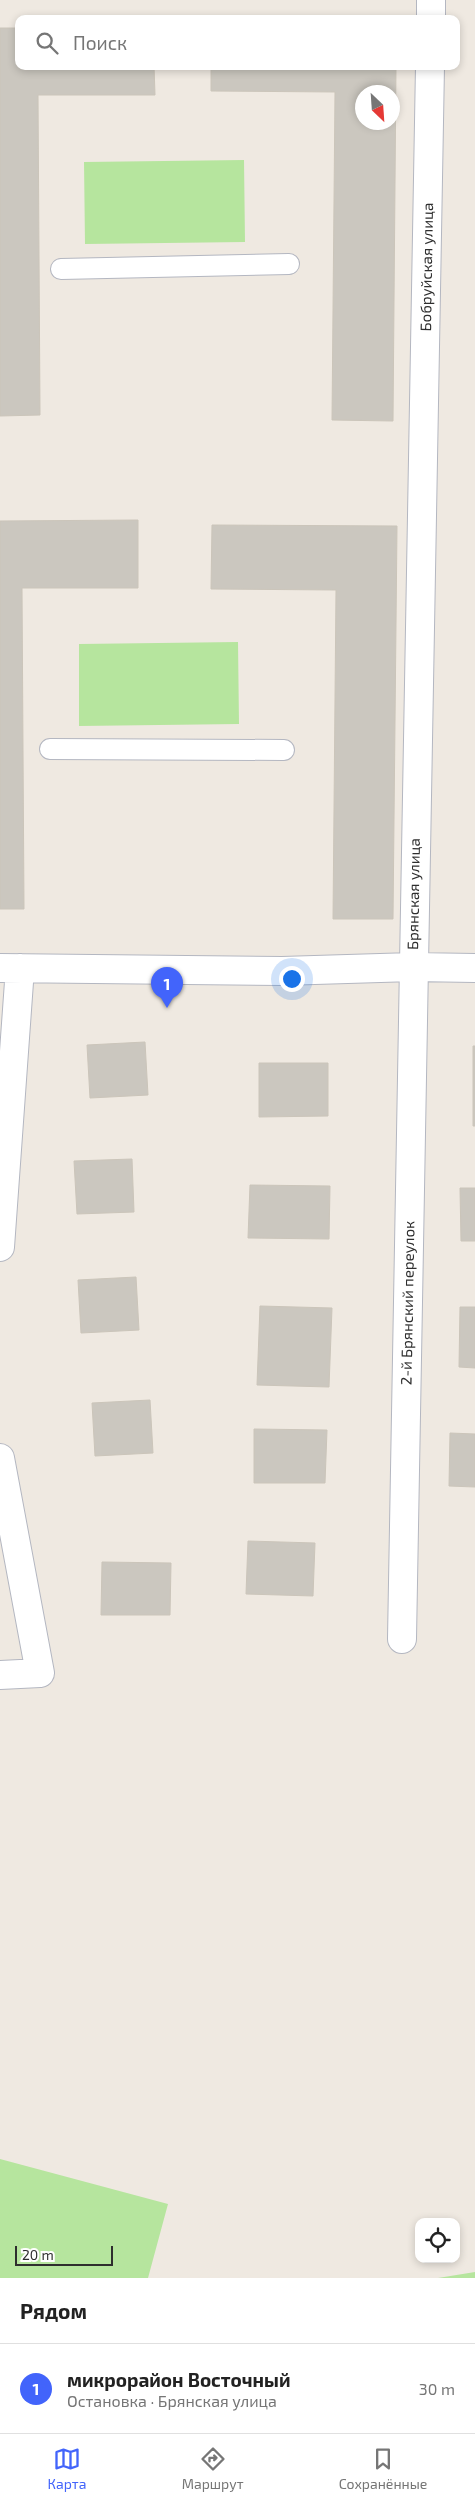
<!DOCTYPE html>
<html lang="ru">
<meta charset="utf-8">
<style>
body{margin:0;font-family:"Exo 2",sans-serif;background:#f6f6f6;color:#222}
.controls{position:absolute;right:15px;bottom:15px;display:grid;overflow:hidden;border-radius:10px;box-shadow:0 2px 8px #0003}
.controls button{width:45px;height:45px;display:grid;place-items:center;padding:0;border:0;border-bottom:1px solid #e0e0e0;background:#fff;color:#222;font:25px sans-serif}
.compass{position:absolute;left:355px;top:85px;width:45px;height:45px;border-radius:50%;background:#fff;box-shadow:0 2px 8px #0003;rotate:155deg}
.scale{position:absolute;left:15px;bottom:12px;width:98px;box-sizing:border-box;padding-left:5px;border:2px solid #2e2e2e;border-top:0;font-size:14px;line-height:18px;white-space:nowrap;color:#2e2e2e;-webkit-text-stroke:4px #fff;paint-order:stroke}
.you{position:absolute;left:291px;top:978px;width:18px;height:18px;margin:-12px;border:4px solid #fff;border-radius:50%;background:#1a73e8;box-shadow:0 0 0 8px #1a73e833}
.badge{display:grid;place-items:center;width:32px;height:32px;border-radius:50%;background:#4264fb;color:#fff;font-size:16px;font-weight:700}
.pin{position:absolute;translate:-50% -41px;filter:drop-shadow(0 1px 2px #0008)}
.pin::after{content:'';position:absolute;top:26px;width:18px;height:15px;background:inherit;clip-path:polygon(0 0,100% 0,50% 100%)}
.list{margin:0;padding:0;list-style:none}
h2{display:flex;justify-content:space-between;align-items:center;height:65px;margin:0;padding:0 20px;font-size:21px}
h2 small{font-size:16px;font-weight:400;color:#767676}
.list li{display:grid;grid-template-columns:32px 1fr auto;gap:15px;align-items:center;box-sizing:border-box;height:90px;padding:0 20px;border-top:1px solid #e0e0e0}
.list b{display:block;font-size:19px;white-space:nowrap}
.list p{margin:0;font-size:16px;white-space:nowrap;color:#767676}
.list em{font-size:16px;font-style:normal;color:#767676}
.icon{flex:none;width:28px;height:28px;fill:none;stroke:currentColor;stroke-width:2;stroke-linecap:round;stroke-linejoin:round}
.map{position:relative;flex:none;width:475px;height:2278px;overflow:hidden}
.search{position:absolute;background:#fff;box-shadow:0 2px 8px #0003;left:15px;right:15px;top:15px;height:55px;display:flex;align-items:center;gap:12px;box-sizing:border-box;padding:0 18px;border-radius:10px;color:#767676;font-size:19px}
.sheet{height:155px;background:#fff}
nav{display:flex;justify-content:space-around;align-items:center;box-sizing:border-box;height:70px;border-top:1px solid #e0e0e0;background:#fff;font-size:14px;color:#767676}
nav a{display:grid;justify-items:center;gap:2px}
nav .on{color:#4264fb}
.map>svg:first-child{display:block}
</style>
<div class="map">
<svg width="475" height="2278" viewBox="0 0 475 2278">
<rect width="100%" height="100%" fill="#efe9e1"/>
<path fill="#b6e59e" d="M244,160L245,242L85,244L84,162Z
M238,642L239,724L79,726V644Z
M0,2159L168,2204L148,2278H0Z
M475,2272V2278H438Z"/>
<path fill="#cbc7bf" stroke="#cbc5ba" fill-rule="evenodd" d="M0,28H19V66H154L155,95H38L40,415L0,416Z
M211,66H396L393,421L332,420L335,92L211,91ZM362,92H392V122H362Z
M138,520V588H22L24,909H0V521Z
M212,525L397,526L393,919H333L336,590L211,589Z
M145,1042L148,1095L90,1098L87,1045Z
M473,1046H475V1126H473Z
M259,1063H328V1116L259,1117Z
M132,1159L134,1212L77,1214L74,1161Z
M250,1185L330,1186L329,1239L248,1238Z
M460,1188H475V1241H461Z
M136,1277L139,1330L81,1333L78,1280Z
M260,1306L332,1308L329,1387L257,1385Z
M460,1307H475V1368L459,1367Z
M150,1400L153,1453L95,1456L92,1403Z
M254,1429L327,1430L325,1483H254Z
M450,1433L475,1434V1487L449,1486Z
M248,1541L315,1543L313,1596L246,1594Z
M102,1562L171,1563L170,1615H101Z"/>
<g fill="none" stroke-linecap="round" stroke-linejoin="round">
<defs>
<path id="lane" d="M61,269L289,264
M50,749L284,750"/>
<path id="street" d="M431,19V0
M0,968L282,971L413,967L475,968
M0,1247L20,968
M0,1458L40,1673L0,1675
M402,1639L430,66"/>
</defs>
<use href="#lane" stroke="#b4b7c1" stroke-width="22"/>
<use href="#street" stroke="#b4b7c1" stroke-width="30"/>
<use href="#lane" stroke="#fff" stroke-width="20"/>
<use href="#street" stroke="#fff" stroke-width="28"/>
</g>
<g text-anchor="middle" stroke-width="5" stroke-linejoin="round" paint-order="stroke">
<g font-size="15" fill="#2e2e2e" stroke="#fff">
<text transform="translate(427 267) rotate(-89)" y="5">Бобруйская улица</text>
<text transform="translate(414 894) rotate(-89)" y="5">Брянская улица</text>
<text transform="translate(408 1303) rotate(-89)" y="5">2-й Брянский переулок</text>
</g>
</g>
</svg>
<div class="controls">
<button><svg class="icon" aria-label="locate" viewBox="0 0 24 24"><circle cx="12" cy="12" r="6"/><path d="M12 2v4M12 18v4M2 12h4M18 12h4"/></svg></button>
</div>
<svg class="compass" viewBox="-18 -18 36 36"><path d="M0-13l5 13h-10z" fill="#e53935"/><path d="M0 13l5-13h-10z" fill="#767676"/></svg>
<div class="scale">20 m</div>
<div class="you"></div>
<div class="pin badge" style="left:167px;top:1008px">1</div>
<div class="search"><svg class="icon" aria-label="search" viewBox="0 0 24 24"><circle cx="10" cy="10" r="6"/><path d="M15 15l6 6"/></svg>Поиск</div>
</div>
<section class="sheet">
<h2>Рядом<small></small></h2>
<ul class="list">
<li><span class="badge">1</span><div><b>микрорайон Восточный</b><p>Остановка · Брянская улица</p></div><em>30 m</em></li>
</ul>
</section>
<nav>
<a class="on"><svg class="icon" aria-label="map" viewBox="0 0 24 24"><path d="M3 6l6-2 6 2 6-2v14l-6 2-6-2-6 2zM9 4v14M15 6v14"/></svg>Карта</a>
<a><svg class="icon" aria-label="directions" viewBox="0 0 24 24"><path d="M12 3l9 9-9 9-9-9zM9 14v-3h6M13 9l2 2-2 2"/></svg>Маршрут</a>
<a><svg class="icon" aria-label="saved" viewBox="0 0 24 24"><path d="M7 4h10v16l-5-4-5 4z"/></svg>Сохранённые</a>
</nav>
